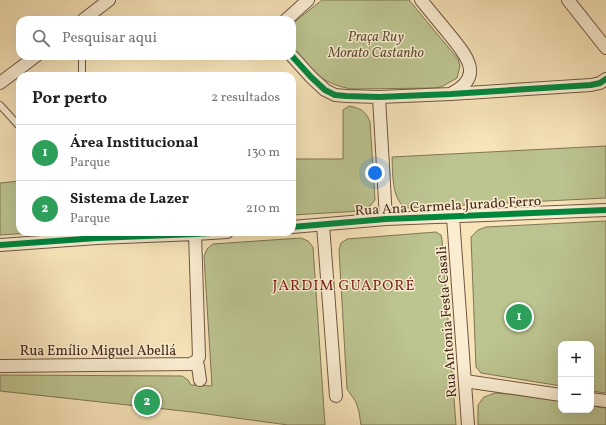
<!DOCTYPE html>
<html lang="pt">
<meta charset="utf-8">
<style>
body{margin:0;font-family:Vollkorn,serif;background:#f6f6f6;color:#222}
.controls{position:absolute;right:12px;bottom:12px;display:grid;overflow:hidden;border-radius:8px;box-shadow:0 4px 16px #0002}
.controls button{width:36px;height:36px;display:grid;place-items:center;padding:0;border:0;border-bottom:1px solid #e0e0e0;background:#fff;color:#222;font:20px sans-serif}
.you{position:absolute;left:375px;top:173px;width:14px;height:14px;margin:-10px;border:3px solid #fff;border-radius:50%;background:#1a73e8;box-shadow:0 0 0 6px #1a73e833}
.badge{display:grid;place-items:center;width:26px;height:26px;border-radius:50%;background:#8f2418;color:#fff;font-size:13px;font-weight:700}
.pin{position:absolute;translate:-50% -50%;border:2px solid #fff;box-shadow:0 1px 4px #0006}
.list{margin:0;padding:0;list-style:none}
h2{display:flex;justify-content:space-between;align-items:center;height:52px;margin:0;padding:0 16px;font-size:17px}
h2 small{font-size:13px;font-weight:400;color:#767676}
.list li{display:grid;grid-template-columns:26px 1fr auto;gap:12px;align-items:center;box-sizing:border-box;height:56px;padding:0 16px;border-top:1px solid #e0e0e0}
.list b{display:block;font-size:15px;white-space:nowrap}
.list p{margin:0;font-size:13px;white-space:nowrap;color:#767676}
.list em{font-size:13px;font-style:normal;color:#767676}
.icon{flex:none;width:22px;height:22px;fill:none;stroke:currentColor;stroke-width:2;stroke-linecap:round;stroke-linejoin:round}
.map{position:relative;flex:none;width:606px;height:425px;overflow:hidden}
.search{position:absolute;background:#fff;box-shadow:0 4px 16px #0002;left:16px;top:16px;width:280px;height:44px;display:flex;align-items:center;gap:10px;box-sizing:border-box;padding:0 14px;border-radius:12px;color:#767676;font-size:15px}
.panel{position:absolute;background:#fff;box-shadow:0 4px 16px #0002;left:16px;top:72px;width:280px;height:164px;border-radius:12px}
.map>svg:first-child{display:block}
</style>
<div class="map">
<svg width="606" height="425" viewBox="0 0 606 425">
<rect width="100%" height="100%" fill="#f7e4b9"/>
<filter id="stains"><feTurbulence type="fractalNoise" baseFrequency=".005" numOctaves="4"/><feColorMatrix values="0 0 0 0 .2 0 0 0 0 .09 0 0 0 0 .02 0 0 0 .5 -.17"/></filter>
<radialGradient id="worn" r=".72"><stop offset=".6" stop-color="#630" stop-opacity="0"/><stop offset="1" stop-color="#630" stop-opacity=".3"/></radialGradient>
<path fill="#bcc490" stroke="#807654" d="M322,0H409L458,59L460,66L457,78L443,86L436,88L351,89C329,85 312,75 299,57C297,53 293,50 292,46C291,40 292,30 292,24Z
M349,106C360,108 366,111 370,122L375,200L370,206L361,211L292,215V159H343V110Z
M606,146V198L405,208C391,197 393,173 392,157Z
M20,181V232H47L0,235V183Z
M606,221V393L591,391V344H561V386L481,373L476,367L471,237L478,230L486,227Z
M436,232L441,235L442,240L456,425H361L359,412L356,402L347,389L339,250L341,243L347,239Z
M301,238L308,241L313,247L325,425H288L192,412L0,391V375L182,376L188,380L191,385L212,386L204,256L207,249L213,244Z
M495,393L509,394L561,401V410H591V406L606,408V425H478V405L484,397Z"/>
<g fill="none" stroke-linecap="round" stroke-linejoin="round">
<defs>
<path id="service" d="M82,76V56
M0,105L20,127"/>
<path id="minor" d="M421,0C430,11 440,23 449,34C466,55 485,76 452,93
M568,0L606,48
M83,20L109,0
M286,20L308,0
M292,56L311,77L325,90L335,95L346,96L379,97L451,94L591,85L600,83L606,79
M0,83L36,56
M379,97L386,219
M453,217L468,425
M323,225L336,396
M292,227L386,219L606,210
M195,234L199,357L196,361L198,366L200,380
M0,245L97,238L195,234L227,232
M0,366L191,364L196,361
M465,381L561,395
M591,399L606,401"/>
</defs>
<use href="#service" stroke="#715640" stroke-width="8"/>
<use href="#minor" stroke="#715640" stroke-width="14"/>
<use href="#service" stroke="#faedd2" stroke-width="6"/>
<use href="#minor" stroke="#faedd2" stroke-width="12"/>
<defs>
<path id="cycleway" d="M292,56L311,77L325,90L335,95L346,96L379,97L451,94L591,85L600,83L606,79
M292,227L386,219L606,210
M0,245L97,238L195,234L227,232"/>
</defs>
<use href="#cycleway" stroke="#faedd2" stroke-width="8"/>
<use href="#cycleway" stroke="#00873e" stroke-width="6"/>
</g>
<g text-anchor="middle" stroke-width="3" stroke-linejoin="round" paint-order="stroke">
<g font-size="14" font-style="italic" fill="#624e36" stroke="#faedd2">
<text x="376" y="41">Praça Ruy<tspan x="376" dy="16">Morato Castanho</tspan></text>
</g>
<g font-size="14" fill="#442718" stroke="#faedd2">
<text transform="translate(448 205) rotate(-3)" y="5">Rua Ana Carmela Jurado Ferro</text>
<text transform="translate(446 322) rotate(-94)" y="5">Rua Antonia Festa Casali</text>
<text x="98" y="355">Rua Emílio Miguel Abellá</text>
</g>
<g font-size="15" letter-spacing="1" fill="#7a1f14" stroke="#faedd2">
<text x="344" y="290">JARDIM GUAPORÉ</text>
</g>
</g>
<rect width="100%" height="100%" filter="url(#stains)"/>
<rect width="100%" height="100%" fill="url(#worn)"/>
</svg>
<div class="controls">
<button>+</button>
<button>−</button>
</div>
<div class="you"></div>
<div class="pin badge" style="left:519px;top:317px;background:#2e9e5b">1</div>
<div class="pin badge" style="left:147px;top:402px;background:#2e9e5b">2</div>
<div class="search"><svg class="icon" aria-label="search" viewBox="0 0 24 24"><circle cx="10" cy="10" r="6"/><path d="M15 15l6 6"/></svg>Pesquisar aqui</div>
<section class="panel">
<h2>Por perto<small>2 resultados</small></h2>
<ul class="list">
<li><span class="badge" style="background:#2e9e5b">1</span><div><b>Área Institucional</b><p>Parque</p></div><em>130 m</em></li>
<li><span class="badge" style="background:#2e9e5b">2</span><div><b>Sistema de Lazer</b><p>Parque</p></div><em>210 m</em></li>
</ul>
</section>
</div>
